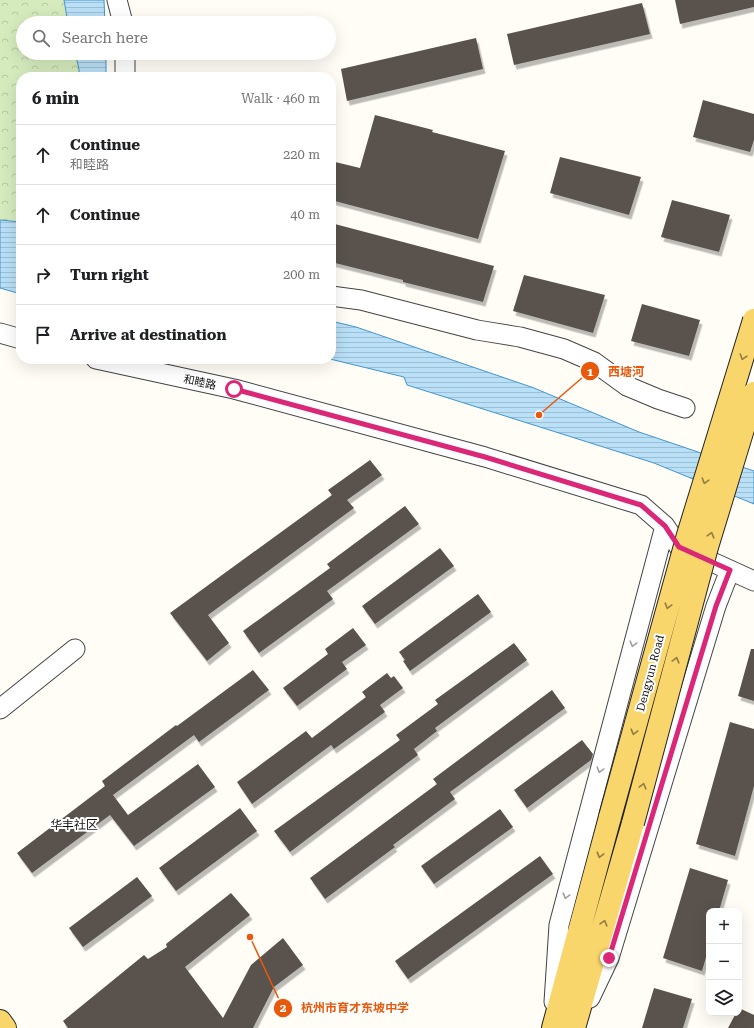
<!DOCTYPE html>
<meta charset="utf-8">
<style>
body{margin:0;font-family:"Roboto Serif","Noto Sans SC",serif;background:#f2f2f2;color:#202124}
.controls{position:absolute;right:12px;bottom:12px;display:grid;overflow:hidden;border-radius:8px;box-shadow:0 4px 16px #0002}
.controls button{width:36px;height:36px;display:grid;place-items:center;padding:0;border:0;border-bottom:1px solid #e0e0e0;background:#fff;color:#202124;font:20px sans-serif}
.stop{position:absolute;width:12px;height:12px;margin:-9px;border:3px solid #db2777;border-radius:50%;background:#fff}
.stop.end{background:#db2777;border-color:#fff;box-shadow:0 1px 4px #0008}
.list{margin:0;padding:0;list-style:none}
h2{display:flex;justify-content:space-between;align-items:center;height:52px;margin:0;padding:0 16px;font-size:17px}
h2 small{font-size:13px;font-weight:400;color:#757577}
.list li{display:grid;grid-template-columns:26px 1fr auto;gap:12px;align-items:center;box-sizing:border-box;height:60px;padding:0 16px;border-top:1px solid #e0e0e0}
.list b{display:block;font-size:15px;white-space:nowrap}
.list p{margin:0;font-size:13px;white-space:nowrap;color:#757577}
.list em{font-size:13px;font-style:normal;color:#757577}
.icon{flex:none;width:22px;height:22px;fill:none;stroke:currentColor;stroke-width:2;stroke-linecap:round;stroke-linejoin:round}
.map{position:relative;flex:none;width:754px;height:1028px;overflow:hidden}
.search{position:absolute;background:#fff;box-shadow:0 4px 16px #0002;left:16px;top:16px;width:320px;height:44px;display:flex;align-items:center;gap:10px;box-sizing:border-box;padding:0 14px;border-radius:22px;color:#757577;font-size:15px}
.panel{position:absolute;background:#fff;box-shadow:0 4px 16px #0002;left:16px;top:72px;width:320px;height:292px;border-radius:16px}
.map>svg:first-child{display:block}
</style>
<div class="map">
<svg width="754" height="1028" viewBox="0 0 754 1028">
<defs>
<pattern id="park-crowns" width="20" height="18" patternUnits="userSpaceOnUse"><rect width="20" height="18" fill="#d5ebbd"/><path d="M2 6a3 3 0 1 1 6 0M12 15a3 3 0 1 1 6 0" fill="none" stroke="#b6c8a1"/></pattern>
<pattern id="water-rules" width="6" height="5" patternUnits="userSpaceOnUse"><rect width="6" height="5" fill="#b9e0f7"/><path d="M0 2.5h6" fill="none" stroke="#9ebfd3"/></pattern>
<filter id="shadow"><feDropShadow dx="2.5" dy="4.5" stdDeviation="0" flood-color="#0004"/></filter>
</defs>
<rect width="100%" height="100%" fill="#fffdf5"/>
<path fill="url(#park-crowns)" d="M0,0H64L68,23H23V53H75L79,69V77H21V222L0,220Z"/>
<path fill="url(#water-rules)" stroke="#3f96cf" d="M64,0H104L105,23H68Z
M75,53H106V77H79V69Z
M0,220L21,222V294L0,288Z
M331,321L356,327L534,388L639,432L754,471V504L654,463L407,385L404,377L330,359Z"/>
<path fill="#5a524d" filter="url(#shadow)" d="M675,0H754V7L680,24Z
M642,3L650,34L514,65L507,34Z
M476,38L483,69L347,101L341,69Z
M703,100L754,114V140L750,152L693,137Z
M375,115L433,130L432,132L505,151L478,239L331,200V161L360,168Z
M560,157L641,177L629,215L550,193Z
M672,200L730,215L719,252L661,237Z
M331,223L494,266L483,302L403,282V280L331,262Z
M524,275L605,295L593,333L513,311Z
M642,304L700,320L689,356L631,341Z
M370,460L382,475L347,500L354,508L208,615L229,643L207,661L170,613L332,495L328,490Z
M405,506L419,524L327,591L333,599L259,653L243,631L330,568L327,564Z
M440,548L454,566L375,624L362,606Z
M478,594L491,612L410,671L403,661L405,660L399,652Z
M353,628L366,645L342,662L347,669L297,706L283,688L328,654L325,649Z
M514,643L527,660L435,728L437,731L414,749L418,755L290,852L274,831L400,740L396,735L438,704L435,700Z
M751,649H754V701L738,696Z
M253,670L269,690L199,742L194,735L113,795L128,815L198,764L215,787L134,846L110,815L32,873L17,853L105,786L102,781L176,725L177,726Z
M387,673L391,678L394,676L403,688L380,705L385,712L334,749L331,745L252,804L237,782L306,731L312,738L366,697L362,692Z
M552,690L565,708L450,792L455,799L393,845L395,847L325,899L310,878L437,784L433,779Z
M730,722L754,729V786L735,856L696,844Z
M582,740L593,754L591,760L527,808L514,790Z
M240,808L257,831L176,891L159,868Z
M500,809L513,827L434,884L421,866Z
M540,856L553,874L408,979L395,961Z
M690,868L728,880L719,911H709V947L702,971L663,958Z
M137,877L152,896L83,947L69,928Z
M231,893L250,915L185,967L223,1018L251,965L283,938L303,965L274,987L253,1028H68L63,1021L144,955L148,959L167,947L166,944Z
M654,988L692,999L683,1028H642Z
M739,1008L754,1015V1028H728L736,1013H739Z"/>
<g fill="none" stroke-linecap="round" stroke-linejoin="round">
<defs>
<path id="minor" d="M117,0L123,23
M125,77V53
M331,296L361,300L477,330L520,337L564,349L594,362L627,386L658,399L685,408
M0,333L21,339
M96,359L234,389L485,457L641,505L665,526L679,547L754,581
M0,709L75,649
M590,998L609,958L716,606L730,570
M554,1002L559,925L665,526"/>
<path id="major" d="M0,1021L5,1028
M553,1028L610,817
M574,1028L633,823"/>
</defs>
<use href="#minor" stroke="#444" stroke-width="21"/>
<use href="#major" stroke="#222" stroke-width="24"/>
<use href="#minor" stroke="#fff" stroke-width="19"/>
<use href="#major" stroke="#f9d66b" stroke-width="22"/>
<defs>
<path id="major-bridge" d="M610,817L688,535L754,320
M633,823L707,547L754,393"/>
</defs>
<use href="#major-bridge" stroke="#222" stroke-width="24" stroke-linecap="butt"/>
<use href="#major-bridge" stroke="#f9d66b" stroke-width="22"/>
</g>
<defs><path id="oneway-chevron" d="M-2-3.5L2.5 0L-2 3.5" fill="none" stroke-width="1.6" stroke-linecap="round" stroke-linejoin="round"/></defs>
<g stroke="#917d42">
<use href="#oneway-chevron" transform="translate(743 357) rotate(107)"/>
<use href="#oneway-chevron" transform="translate(705 481) rotate(107)"/>
<use href="#oneway-chevron" transform="translate(711 535) rotate(-73)"/>
<use href="#oneway-chevron" transform="translate(668 606) rotate(105)"/>
<use href="#oneway-chevron" transform="translate(676 660) rotate(-75)"/>
<use href="#oneway-chevron" transform="translate(634 732) rotate(105)"/>
<use href="#oneway-chevron" transform="translate(643 786) rotate(-75)"/>
<use href="#oneway-chevron" transform="translate(600 855) rotate(105)"/>
<use href="#oneway-chevron" transform="translate(604 923) rotate(-74)"/>
</g>
<g stroke="#a0a0a0">
<use href="#oneway-chevron" transform="translate(633 644) rotate(105)"/>
<use href="#oneway-chevron" transform="translate(600 770) rotate(105)"/>
<use href="#oneway-chevron" transform="translate(566 896) rotate(105)"/>
</g>
<g fill="none" stroke-linecap="round" stroke-linejoin="round">
<path stroke="#db2777" stroke-width="5" d="M234,389L485,457L641,505L665,526L679,547L730,570L716,606L609,958"/>
</g>
<g text-anchor="middle" stroke-width="4" stroke-linejoin="round" paint-order="stroke">
<g font-size="11" fill="#111" stroke="#fff">
<text transform="translate(200 382) rotate(12)" y="4">和睦路</text>
<text transform="translate(650 673) rotate(-75)" y="4">Dengyun Road</text>
</g>
<g font-size="12" fill="#111" stroke="#fff">
<text x="74" y="829">华丰社区</text>
</g>
</g>
<path fill="none" stroke="#e8590c" stroke-width="1.5" d="M539 415L590 371M250 937L283 1008"/>
<g fill="#e8590c" stroke="#fff" stroke-width="1.5">
<circle cx="539" cy="415" r="4"/>
<circle cx="250" cy="937" r="4"/>
<circle cx="590" cy="371" r="10"/>
<circle cx="283" cy="1008" r="10"/>
</g>
<g font-size="12" text-anchor="middle" font-weight="bold" fill="#fff">
<text x="590" y="376">1</text>
<text x="283" y="1012">2</text>
</g>
<g font-size="12" text-anchor="middle" font-weight="bold" fill="#e8590c" stroke="#fff" stroke-width="4" stroke-linejoin="round" paint-order="stroke">
<text x="626" y="376">西塘河</text>
<text x="355" y="1012">杭州市育才东坡中学</text>
</g>
</svg>
<div class="controls">
<button>+</button>
<button>−</button>
<button><svg class="icon" aria-label="layers" viewBox="0 0 24 24"><path d="M12 4l9 5-9 5-9-5zM3 14l9 5 9-5"/></svg></button>
</div>
<div class="stop" style="left:234px;top:389px"></div>
<div class="stop end" style="left:609px;top:958px"></div>
<div class="search"><svg class="icon" aria-label="search" viewBox="0 0 24 24"><circle cx="10" cy="10" r="6"/><path d="M15 15l6 6"/></svg>Search here</div>
<section class="panel">
<h2>6 min<small>Walk · 460 m</small></h2>
<ul class="list">
<li><svg class="icon" aria-label="ahead" viewBox="0 0 24 24"><path d="M12 20V5M6 11l6-6 6 6"/></svg><div><b>Continue</b><p>和睦路</p></div><em>220 m</em></li>
<li><svg class="icon" aria-label="ahead" viewBox="0 0 24 24"><path d="M12 20V5M6 11l6-6 6 6"/></svg><div><b>Continue</b></div><em>40 m</em></li>
<li><svg class="icon" aria-label="right" viewBox="0 0 24 24"><path d="M7 20v-9h11M14 6l5 5-5 5"/></svg><div><b>Turn right</b></div><em>200 m</em></li>
<li><svg class="icon" aria-label="arrive" viewBox="0 0 24 24"><path d="M6 21V4h12l-3 4 3 4H6"/></svg><div><b>Arrive at destination</b></div></li>
</ul>
</section>
</div>
